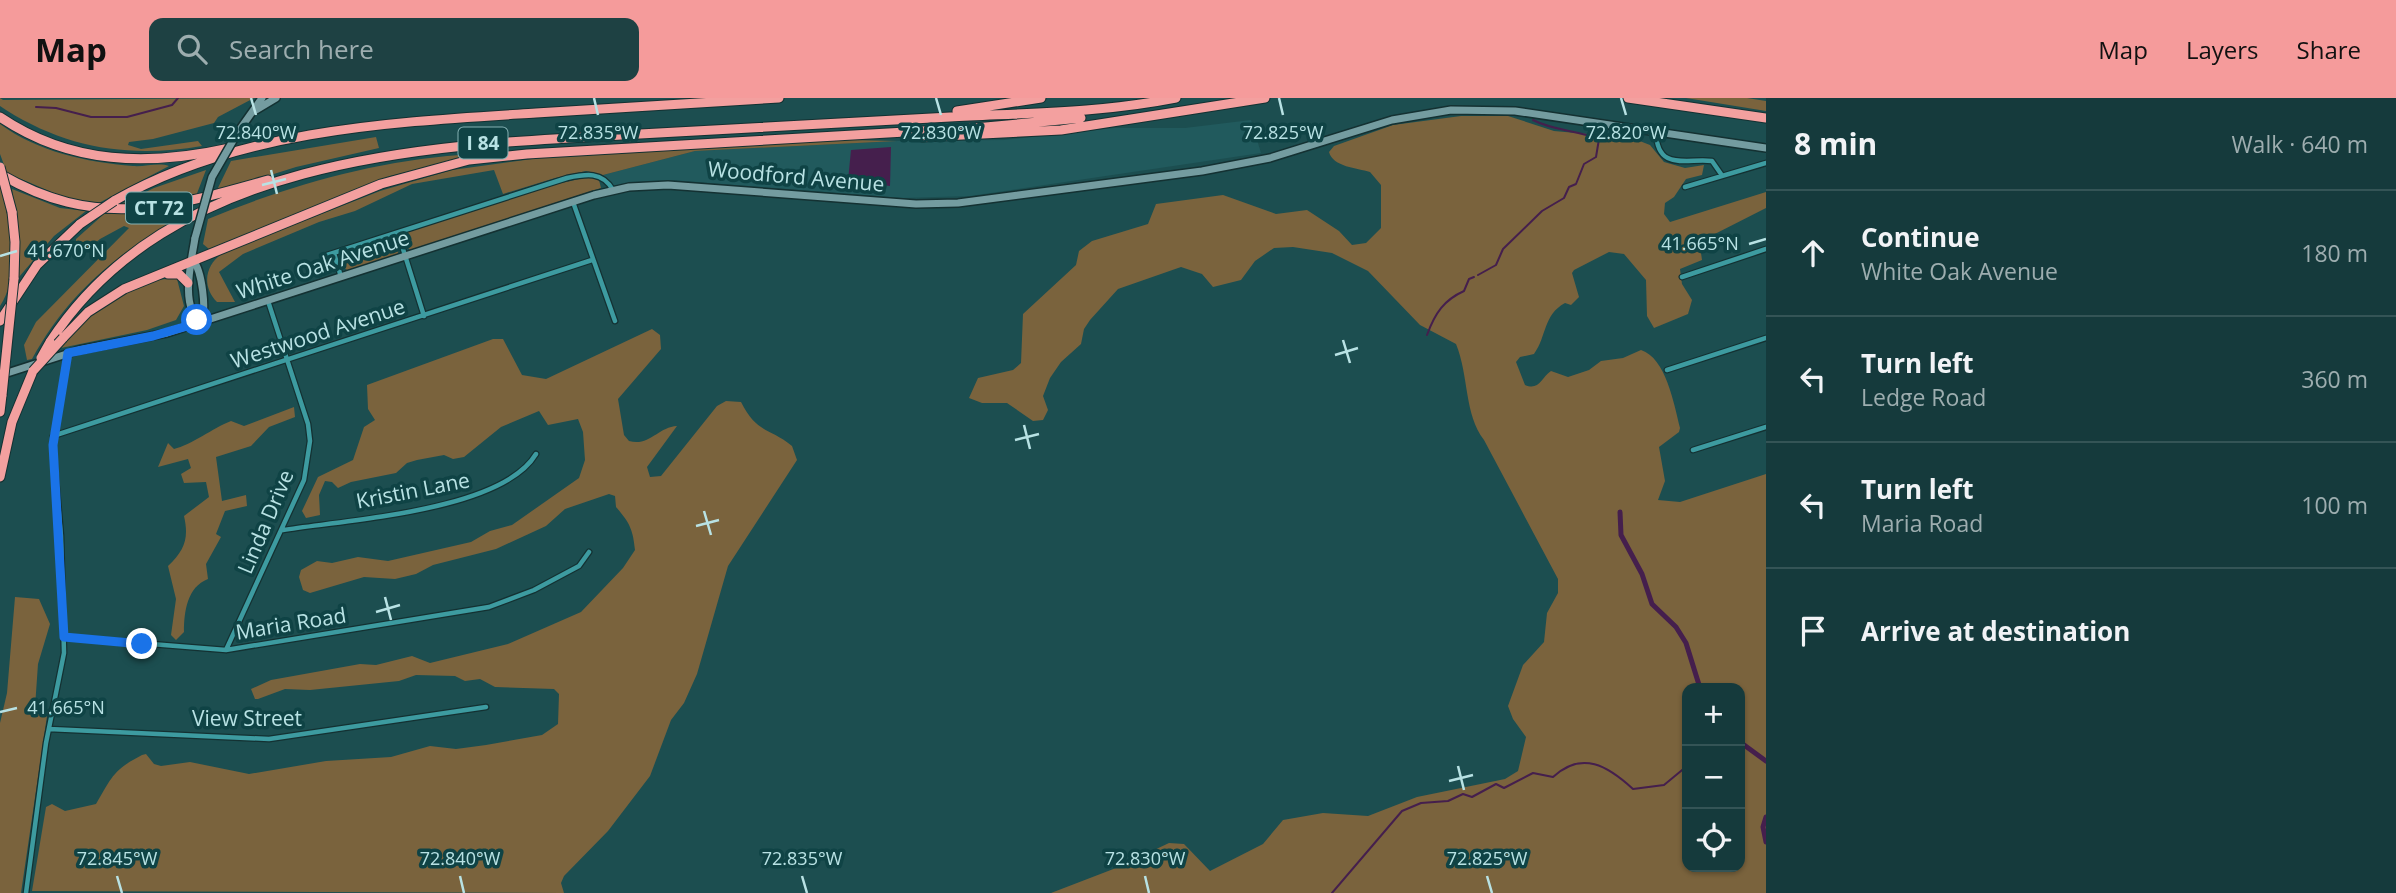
<!DOCTYPE html>
<meta charset="utf-8">
<style>
body{margin:0;font-family:"Open Sans",sans-serif;background:#1e4143;color:#f1f3f6}
.controls{position:absolute;right:21px;bottom:21px;display:grid;overflow:hidden;border-radius:14px;box-shadow:0 2px 5px #0004}
.controls button{width:63px;height:63px;display:grid;place-items:center;padding:0;border:0;border-bottom:2px solid #345456;background:#153a3c;color:#f1f3f6;font:35px sans-serif}
.stop{position:absolute;width:21px;height:21px;margin:-16px;border:5px solid #1a73e8;border-radius:50%;background:#fff}
.stop.end{background:#1a73e8;border-color:#fff;box-shadow:0 2px 7px #0008}
.list{margin:0;padding:0;list-style:none}
h2{display:flex;justify-content:space-between;align-items:center;height:91px;margin:0;padding:0 28px;font-size:30px}
h2 small{font-size:23px;font-weight:400;color:#9dadaf}
.list li{display:grid;grid-template-columns:46px 1fr auto;gap:21px;align-items:center;box-sizing:border-box;height:126px;padding:0 28px;border-top:2px solid #345456}
.list b{display:block;font-size:26px;white-space:nowrap}
.list p{margin:0;font-size:23px;white-space:nowrap;color:#9dadaf}
.list em{font-size:23px;font-style:normal;color:#9dadaf}
.icon{flex:none;width:38px;height:38px;fill:none;stroke:currentColor;stroke-width:2;stroke-linecap:round;stroke-linejoin:round}
.map{position:relative;flex:none;width:1766px;height:795px;overflow:hidden}
header{display:flex;align-items:center;gap:42px;box-sizing:border-box;height:98px;padding:0 35px;background:#f59b9b;color:#111}
header strong{font-size:33px}
nav{display:flex;gap:38px;margin-inline-start:auto;font-size:24px}
.search{width:490px;height:63px;background:#1e4143;display:flex;align-items:center;gap:18px;box-sizing:border-box;padding:0 24px;border-radius:14px;color:#9dadaf;font-size:26px}
main{display:flex}
aside{flex:1;background:#153a3c}
.map>svg:first-child{display:block}
</style>
<header>
<strong>Map</strong>
<div class="search"><svg class="icon" aria-label="search" viewBox="0 0 24 24"><circle cx="10" cy="10" r="6"/><path d="M15 15l6 6"/></svg>Search here</div>
<nav><a>Map</a><a>Layers</a><a>Share</a></nav>
</header>
<main>
<div class="map">
<svg width="1766" height="795" viewBox="0 0 1766 795">
<rect width="100%" height="100%" fill="#1c4e50"/>
<path fill="#215a5d" d="M1251,22L1261,55L970,98L902,100L672,82L614,90L603,77L695,53L897,43L1004,42L1114,30H1185Z"/>
<path fill="#7a633d" fill-rule="evenodd" d="M0,0L3,2L254,0L218,19L214,25L153,41L129,44L128,47L141,51L198,43L202,48C130,60 68,51 6,12L0,8Z
M1686,0H1747L1766,3V13Z
M1461,18H1508L1554,33L1632,40L1650,47L1664,64L1685,70L1704,67L1702,77L1686,81L1674,99L1665,105L1664,116L1670,124L1766,94V110L1703,142L1700,148L1702,162L1680,171L1682,186L1692,202L1688,216L1654,230L1647,218L1646,182L1624,156L1609,154L1574,172L1572,175L1579,199L1571,207L1565,205C1543,217 1547,238 1534,256L1520,259L1516,264L1525,287C1539,293 1541,280 1551,273L1568,279L1589,272L1601,263L1623,260L1641,252C1666,260 1674,306 1680,330L1679,334L1659,349L1665,383L1658,402L1680,404L1766,376V795H1051L1116,770L1169,745L1184,746L1210,773L1263,746L1283,722L1323,715L1368,718L1417,699L1505,681L1518,673L1526,639L1513,621L1508,608L1523,567L1544,544L1547,515L1558,495V481L1484,342C1464,316 1469,278 1456,246L1420,227L1368,173L1332,155L1293,149L1274,150L1255,163L1241,182L1213,189L1202,176L1181,169L1118,191L1090,222L1084,231L1081,246L1061,264L1050,280L1043,298L1048,312L1043,322L1033,323L1007,305H982L969,300L978,280L1013,272L1021,265L1023,216L1076,167L1079,153L1092,143L1148,126L1156,106L1223,97L1276,116L1307,112L1339,133L1352,147L1366,145L1381,130V87L1370,74C1357,70 1333,69 1329,54L1334,48L1393,27ZM1687,590H1740V769H1687Z
M0,26C38,54 86,64 133,68C145,69 159,64 169,68L95,107L68,101L7,75L0,56Z
M376,39L379,50L296,69L216,94L231,63Z
M849,42L897,43L695,53L603,77L586,73L555,80L503,96L494,72L412,86L355,113L319,124L243,156L219,174L235,204H217C200,187 206,163 227,153L380,93L452,72L540,60Z
M460,57V61L390,78L209,151L203,146L208,121C287,88 375,63 460,57Z
M206,72L196,98L117,108L154,90Z
M588,79L599,82L601,90L410,152L408,150L405,135L553,87Z
M0,85C10,121 22,175 0,208Z
M12,91L60,110L86,113L54,138L19,179V134Z
M183,113L184,116C118,156 70,192 32,261L27,262L24,247L36,224L129,130L124,128L100,141L76,161V141L104,116Z
M393,140L399,152L397,157L349,173L344,170L343,156Z
M177,181L184,208L176,222L147,232L61,250C87,217 131,178 177,181Z
M652,231L660,237L661,251L618,301L624,337L629,343C649,349 658,329 677,328L647,369L650,379L661,378L717,308L726,303L741,304C757,336 769,329 792,348L797,362L728,468L697,576L684,605L671,622L650,678L608,733L564,778L561,785L564,795L32,793L46,709L52,706L65,713L96,706C112,679 113,672 142,657L146,656L154,666L161,668L190,664L249,676L326,663L391,659L430,648L456,651L486,647L542,637L558,626L559,596L554,591L495,589L480,581L465,583L455,578L416,577L399,583L310,592L285,591L258,601H255L251,591L271,582L360,566L376,567L412,558L430,565L508,546L581,514L623,470L635,452C633,432 630,425 616,409L615,398L609,396L565,411L546,428L496,451L433,467L416,476L395,481L364,479L310,495L303,492L299,479L301,472L317,463L332,465L358,459L388,463L471,444L490,433L512,427L579,380L585,362L583,334L578,321L548,327L539,313L501,329L464,359L453,361L444,357L417,362L407,365L396,375L351,384L338,390L332,384L325,383L319,397L320,417L306,420L302,413L318,379L353,362L364,329L375,322L368,311L367,287L493,241H503L522,277L546,281Z
M294,309L295,319L269,329L251,348L216,359L222,403L246,397L247,408L225,413L216,436L221,439L206,466L208,481C187,489 184,514 184,534L176,542L171,537L176,501L168,468C185,452 189,440 184,418L209,399L206,384L184,385L181,376L191,370L188,361L158,369L168,345L174,351C191,347 213,330 231,323L244,328Z
M15,499L39,501L50,526L38,566L35,609L48,611L21,795H0V625L7,595Z"/>
<path fill="#451f4d" d="M891,49L890,88L848,83L851,52Z"/>
<g fill="none" stroke-linecap="round" stroke-linejoin="round">
<path stroke="#451f4d" stroke-width="2" d="M36,9L56,10L91,19H127L172,7L178,0
M1478,177L1496,167L1503,151L1542,113L1564,100L1569,89L1576,86L1584,66L1596,59L1599,41C1577,32 1554,33 1533,22
M1427,237C1435,215 1444,202 1464,193L1469,181L1474,179
M1332,795L1402,713L1421,705L1448,703L1463,696L1472,699L1496,686L1504,690L1533,675L1553,679C1582,652 1608,668 1633,691L1664,687L1687,668"/>
<path stroke="#451f4d" stroke-width="5" d="M1620,414L1621,437L1642,476L1652,506L1676,529L1686,545L1700,590
M1740,644L1766,663
M1766,719L1763,729L1766,744"/>
<defs>
<path id="street" d="M1656,34C1657,74 1687,60 1712,63L1721,76
M1685,89L1766,65
M573,104L615,223
M398,135L424,218
M334,155L341,179
M324,158L567,80C586,76 602,73 613,92
M1682,179L1766,151
M1667,272L1766,240
M53,338L592,162
M1693,352L1766,329
M283,432C346,422 502,413 536,356
M64,539L226,552L489,509L534,492L579,468L589,454
M226,552L304,382L310,343L308,326L268,203
M49,631L269,641L486,609
M26,795L46,645L64,555L61,438L53,347L68,255"/>
<path id="secondary" d="M256,12L276,0
M238,34L262,0
M195,140C192,161 179,209 201,224
M193,162C202,173 207,212 201,224
M1,277L79,252L167,235L594,97L629,89L668,87L916,106L958,105L1202,73L1270,60L1392,22L1451,12L1515,13L1766,50"/>
<path id="highway" d="M1628,0L1766,20
M957,13L1041,0
M0,19C71,67 149,68 230,50
M922,39L1061,32L1265,0
M0,76C96,132 169,110 268,82
M114,103C239,31 395,24 536,15C617,10 698,5 779,0
M12,114L15,144L14,181
M168,176H179L188,185
M0,223L37,167L80,126
M63,240L88,214L124,191L381,86L469,62L527,56L975,30L1081,20
M50,244C174,54 437,47 640,36C743,30 846,24 950,19C1026,15 1100,15 1176,0
M0,314L2,297
M0,379L12,324L33,273"/>
</defs>
<use href="#street" stroke="#143132" stroke-width="7"/>
<use href="#secondary" stroke="#143132" stroke-width="10"/>
<use href="#highway" stroke="#143132" stroke-width="11"/>
<use href="#street" stroke="#3d9ba0" stroke-width="4.5"/>
<use href="#secondary" stroke="#749ca0" stroke-width="7"/>
<use href="#highway" stroke="#f3a09f" stroke-width="9"/>
<defs>
<path id="secondary-bridge" d="M195,140L212,79L238,34"/>
<path id="highway-bridge" d="M0,69L12,114
M80,126L114,103
M41,260L50,244
M33,273L63,240
M2,297L14,181"/>
</defs>
<use href="#secondary-bridge" stroke="#143132" stroke-width="10" stroke-linecap="butt"/>
<use href="#highway-bridge" stroke="#143132" stroke-width="11" stroke-linecap="butt"/>
<use href="#secondary-bridge" stroke="#749ca0" stroke-width="7"/>
<use href="#highway-bridge" stroke="#f3a09f" stroke-width="9"/>
</g>
<g fill="none" stroke-linecap="round" stroke-linejoin="round">
<path stroke="#1a73e8" stroke-width="9" d="M142,546L64,539L53,347L68,255L153,238L201,224L197,222"/>
</g>
<path fill="none" stroke="#b8e2e4" stroke-width="2.5" d="M251,0L256,17M594,0L598,17M936,0L941,17M1279,0L1283,17M1621,0L1626,17M271,72L277,96M262,87L286,81M1749,146L1766,141M0,158L17,153M1343,242L1350,265M1335,257L1358,250M1024,327L1030,351M1015,342L1039,336M704,413L711,437M696,428L719,422M385,499L391,522M376,514L400,507M0,614L17,610M1458,668L1464,692M1449,683L1473,677M117,778L122,795M460,778L464,795M802,778L807,795M1145,778L1149,795M1487,778L1492,795"/>
<g text-anchor="middle" stroke-width="7" stroke-linejoin="round" paint-order="stroke">
<g fill="#0f4345" stroke="#85b2b4" stroke-width="2">
<rect x="458.5" y="29.5" width="49" height="31" rx="5"/>
<rect x="126" y="94.5" width="66" height="31" rx="5"/>
</g>
<g font-size="19" font-weight="bold" fill="#b8e2e4">
<text x="483" y="52">I 84</text>
<text x="159" y="117">CT 72</text>
</g>
<g font-size="21" fill="#b8e2e4" stroke="#0f4345">
<text transform="translate(796 79) rotate(5)" y="7">Woodford Avenue</text>
<text transform="translate(323 167) rotate(-18)" y="7">White Oak Avenue</text>
<text transform="translate(318 236) rotate(-18)" y="7">Westwood Avenue</text>
<text transform="translate(413 393) rotate(-11)" y="7">Kristin Lane</text>
<text transform="translate(266 424) rotate(-67)" y="7">Linda Drive</text>
<text transform="translate(291 526) rotate(-9)" y="7">Maria Road</text>
<text x="247" y="628">View Street</text>
</g>
</g>
<g font-size="18" text-anchor="middle" fill="#b8e2e4" stroke="#0f4345" stroke-width="7" stroke-linejoin="round" paint-order="stroke">
<text x="256" y="41">72.840°W</text>
<text x="598" y="41">72.835°W</text>
<text x="941" y="41">72.830°W</text>
<text x="1283" y="41">72.825°W</text>
<text x="1626" y="41">72.820°W</text>
<text x="1700" y="152">41.665°N</text>
<text x="66" y="159">41.670°N</text>
<text x="66" y="616">41.665°N</text>
<text x="117" y="767">72.845°W</text>
<text x="460" y="767">72.840°W</text>
<text x="802" y="767">72.835°W</text>
<text x="1145" y="767">72.830°W</text>
<text x="1487" y="767">72.825°W</text>
</g>
</svg>
<div class="controls">
<button>+</button>
<button>−</button>
<button><svg class="icon" aria-label="locate" viewBox="0 0 24 24"><circle cx="12" cy="12" r="6"/><path d="M12 2v4M12 18v4M2 12h4M18 12h4"/></svg></button>
</div>
<div class="stop" style="left:197px;top:222px"></div>
<div class="stop end" style="left:142px;top:546px"></div>
</div>
<aside>
<h2>8 min<small>Walk · 640 m</small></h2>
<ul class="list">
<li><svg class="icon" aria-label="ahead" viewBox="0 0 24 24"><path d="M12 20V5M6 11l6-6 6 6"/></svg><div><b>Continue</b><p>White Oak Avenue</p></div><em>180 m</em></li>
<li><svg class="icon" aria-label="left" viewBox="0 0 24 24"><path d="M17 20v-9H6M10 6l-5 5 5 5"/></svg><div><b>Turn left</b><p>Ledge Road</p></div><em>360 m</em></li>
<li><svg class="icon" aria-label="left" viewBox="0 0 24 24"><path d="M17 20v-9H6M10 6l-5 5 5 5"/></svg><div><b>Turn left</b><p>Maria Road</p></div><em>100 m</em></li>
<li><svg class="icon" aria-label="arrive" viewBox="0 0 24 24"><path d="M6 21V4h12l-3 4 3 4H6"/></svg><div><b>Arrive at destination</b></div></li>
</ul>
</aside>
</main>
